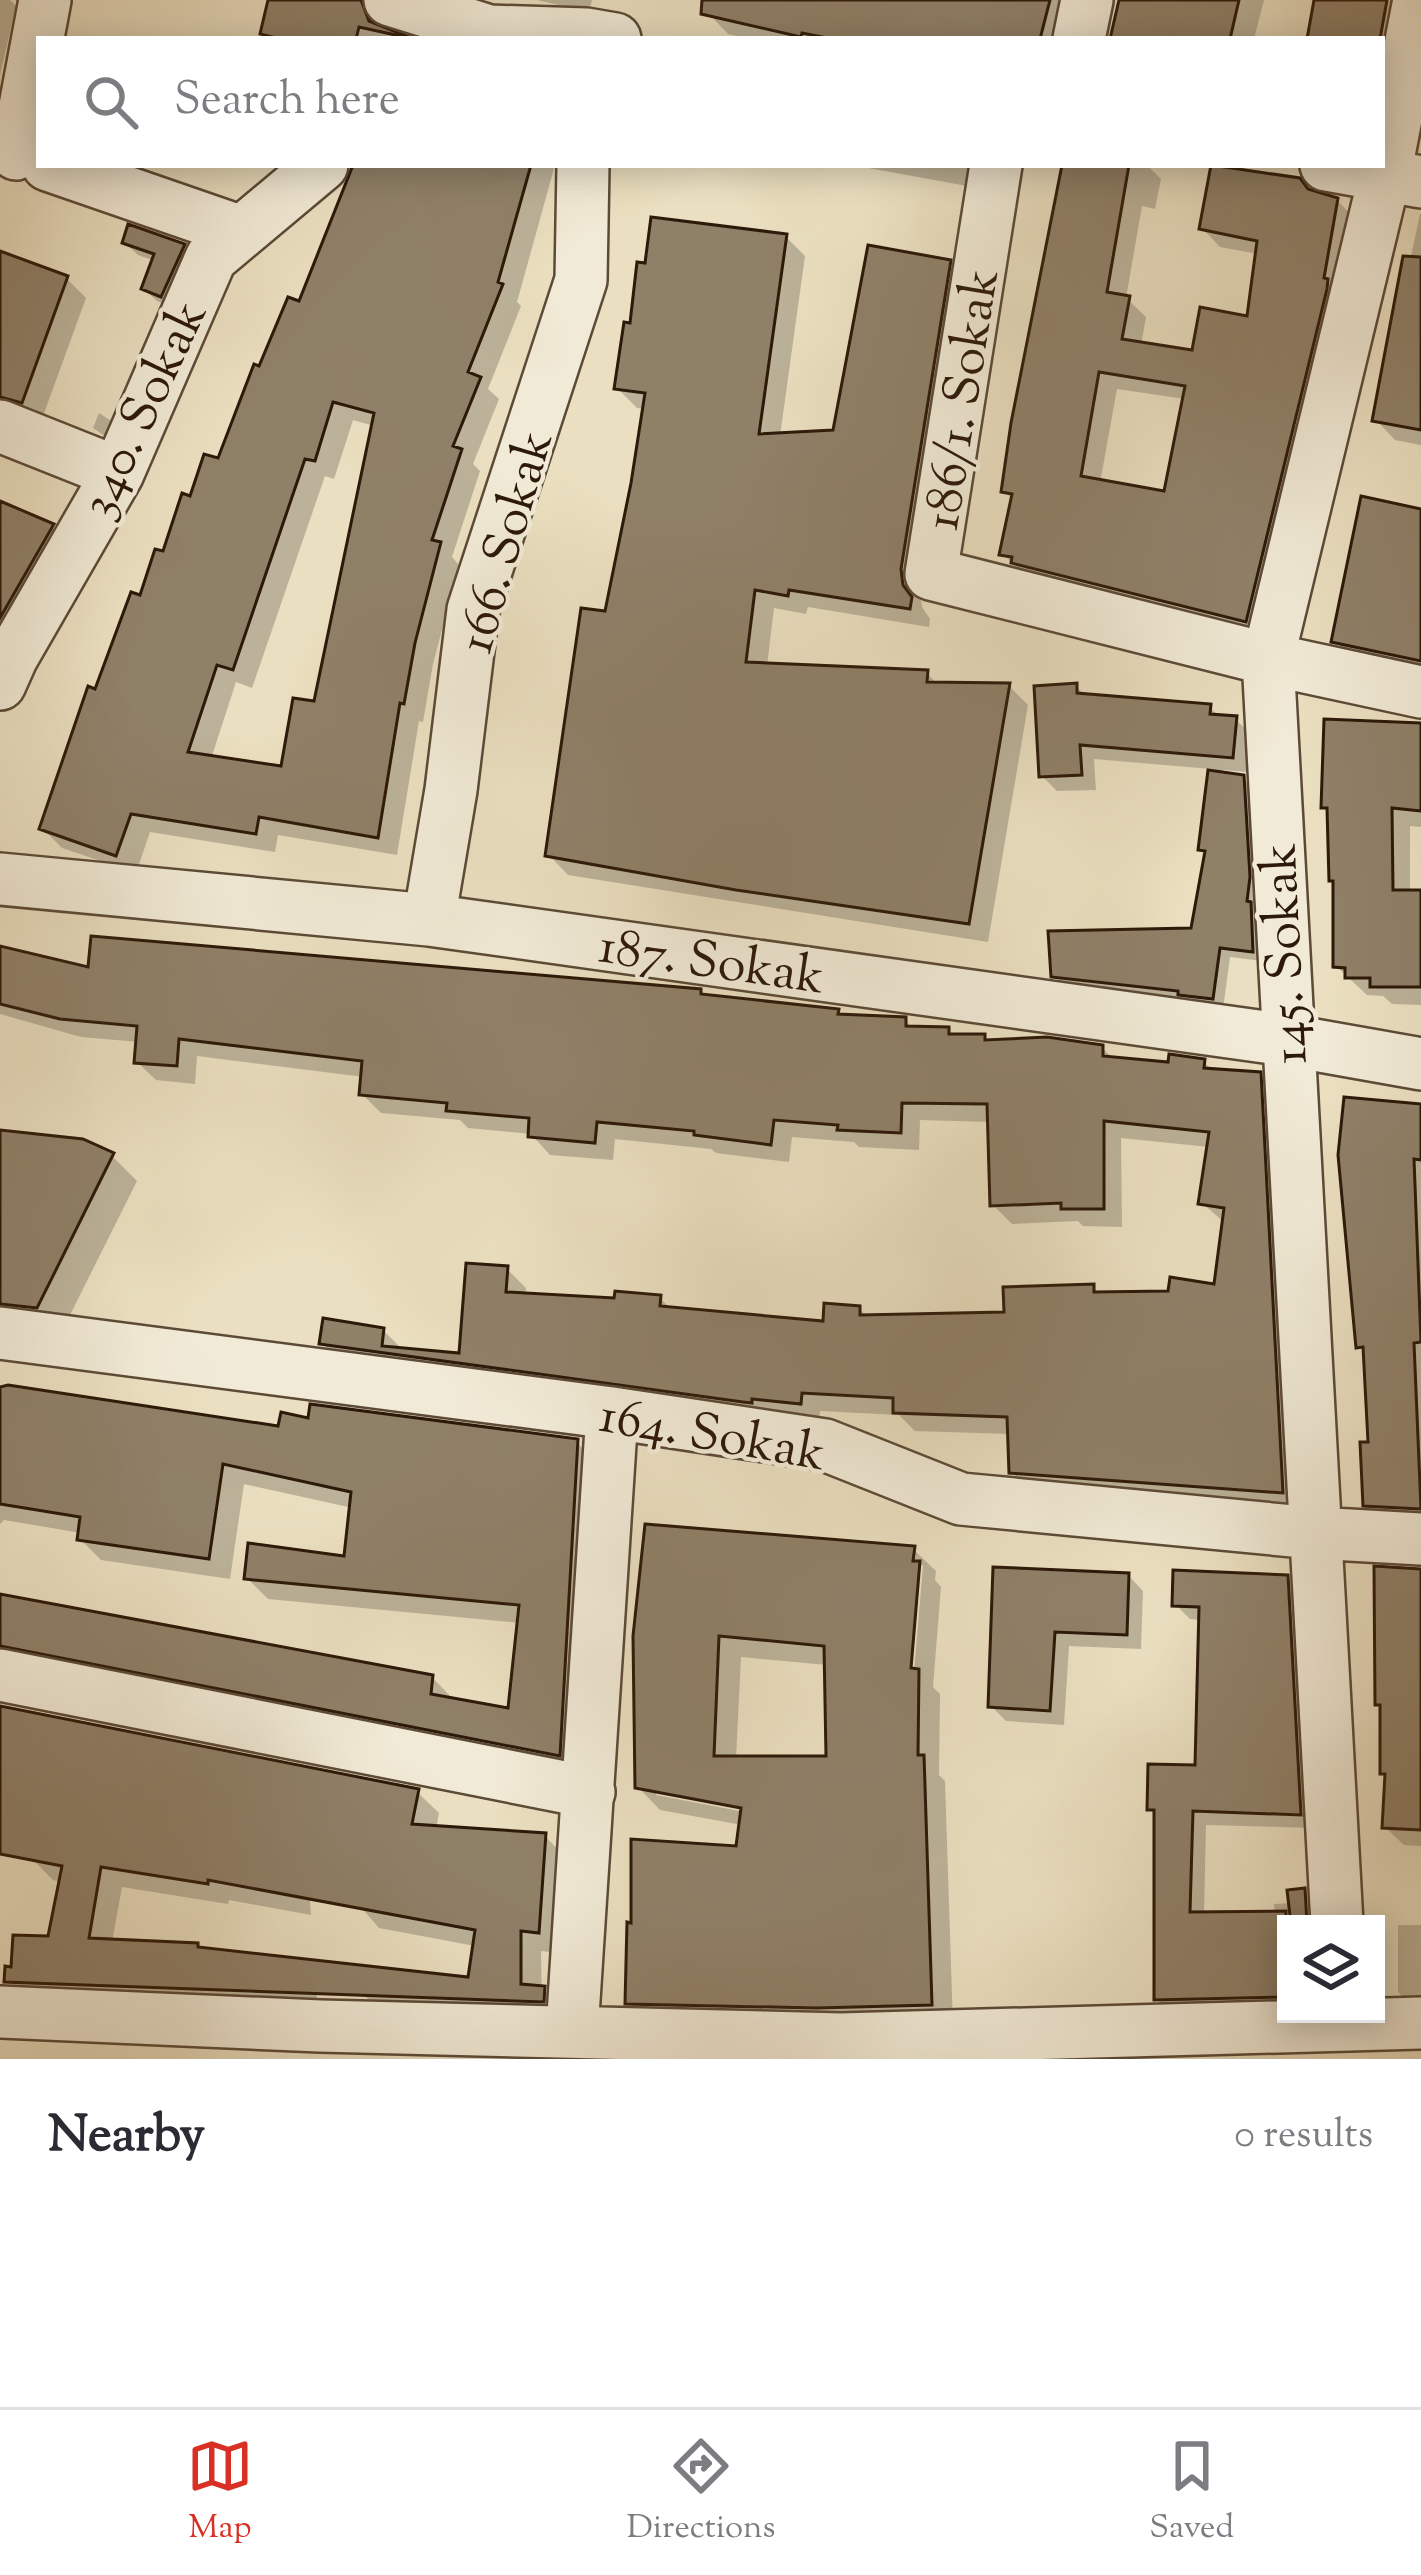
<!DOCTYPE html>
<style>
body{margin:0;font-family:"Sorts Mill Goudy",serif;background:#f7f7f7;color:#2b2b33}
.controls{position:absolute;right:36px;bottom:36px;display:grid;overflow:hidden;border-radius:0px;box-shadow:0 6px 30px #0003}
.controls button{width:108px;height:108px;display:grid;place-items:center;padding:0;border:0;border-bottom:3px solid #e1e1e2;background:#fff;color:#2b2b33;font:60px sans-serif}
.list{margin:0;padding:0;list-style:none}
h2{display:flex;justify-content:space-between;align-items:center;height:156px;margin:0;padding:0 48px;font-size:51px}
h2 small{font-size:39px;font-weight:400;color:#7c7c81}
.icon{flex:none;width:66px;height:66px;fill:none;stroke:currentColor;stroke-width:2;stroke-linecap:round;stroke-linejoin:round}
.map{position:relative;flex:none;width:1421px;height:2059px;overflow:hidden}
.search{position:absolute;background:#fff;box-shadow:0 6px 30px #0003;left:36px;right:36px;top:36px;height:132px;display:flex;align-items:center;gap:30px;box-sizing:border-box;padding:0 42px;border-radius:0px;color:#7c7c81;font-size:45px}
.sheet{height:348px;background:#fff}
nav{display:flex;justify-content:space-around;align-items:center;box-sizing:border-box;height:168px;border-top:3px solid #e1e1e2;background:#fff;font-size:33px;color:#7c7c81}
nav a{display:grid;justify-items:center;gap:6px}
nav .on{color:#d93025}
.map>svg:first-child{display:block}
</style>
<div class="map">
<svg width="1421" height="2059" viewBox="0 0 1421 2059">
<rect width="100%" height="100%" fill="#eadfc0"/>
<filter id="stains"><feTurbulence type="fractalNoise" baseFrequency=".00167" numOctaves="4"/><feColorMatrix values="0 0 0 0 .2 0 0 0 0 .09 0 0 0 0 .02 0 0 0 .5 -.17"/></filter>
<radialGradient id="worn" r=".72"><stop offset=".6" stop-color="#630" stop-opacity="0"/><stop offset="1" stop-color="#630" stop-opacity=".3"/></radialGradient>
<path fill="#0003" fill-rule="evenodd" d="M0,0H10L16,6L0,75Z
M271,0H376L372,23L380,31L404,39H269L263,33Z
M537,0H592L589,12Z
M712,0H1072L1063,39H751L728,34L709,14Z
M1123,0H1264L1254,39H1113Z
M1317,0H1412L1382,136V39H1310Z
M356,165H555L517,302L521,306L488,389L499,399L473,464L480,471L452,557L459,565L433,664L423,722L419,721L397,855L278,835L275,852L150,832L136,873L62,848L42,828L96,692L192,500L219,462L261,370L301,305ZM353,420L374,426L317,705L284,770L211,759L236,682L252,688L325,476L334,479Z
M852,165H971L967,186Z
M1065,165H1147L1161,179L1155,209L1142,206L1126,298L1146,317L1141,345L1194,354L1250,320L1258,254L1220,247L1202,228L1310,192L1337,200L1355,219L1264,639L1021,572L1003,554L1013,500L1005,491ZM1117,389L1185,399L1167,494L1100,483Z
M1420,214H1421V445L1395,440L1376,420Z
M786,237L805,256L780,436L836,433L949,262L969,282L920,591L922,607L930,619L929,627L808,607L806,614L774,608L767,666L927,673L938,685L1009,686L1028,705L988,942L568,875L549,855L608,615L645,409L637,408L617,388Z
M125,243L183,247L196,259L174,308L157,301L144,289L155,261L138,255Z
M0,254L66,278L86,298L43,416L0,400Z
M99,413L116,424L109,439L93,428Z
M0,504L52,527L67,542L0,664Z
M1421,512V678L1356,662L1335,641Z
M1076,686L1086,697L1209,707L1220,717L1235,719L1251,734L1247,772L1223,770V775L1243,778L1254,789L1262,961L1230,957L1223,1009L1065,987L1054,976L1194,931L1207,855L1201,849L1211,769L1094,759L1096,790L1057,791L1042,776Z
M1421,744V827L1410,826V893H1421V1005L1392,1004L1383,996L1367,995L1336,966V884L1332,880L1330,813L1324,806Z
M91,971L700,992L705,997L838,1012L843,1017L905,1020L914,1030H948L955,1037H984L989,1043L1102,1048L1115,1060L1171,1065L1204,1062L1214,1072L1259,1075L1278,1094L1301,1511L1030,1491L1012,1472L1010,1434L915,1431L899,1415L820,1411L819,1421L341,1362L322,1343L383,1330L402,1349L462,1356L507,1269L526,1288L525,1296L617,1301L660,1298L672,1310L826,1324L859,1308L868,1318L1007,1315L1093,1287L1101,1295L1217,1288L1225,1223L1202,1203L1209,1147L1121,1138L1122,1227L1083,1226L1078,1221L1012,1224L993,1205L990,1122L920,1120L919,1150L859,1147L854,1142L792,1137L789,1162L716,1153L711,1149L615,1139L613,1160L550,1155L531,1134L468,1128L460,1120L381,1113L362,1094L364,1077L197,1056L195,1084L156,1080L137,1062L139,1042L81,1037L0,1014V973Z
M1421,1107V1525L1384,1523L1366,1504L1371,1444L1366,1353L1359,1346Z
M0,1133L112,1156L137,1181L62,1331L0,1336Z
M0,1390L280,1429L311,1421L576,1442L598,1463L580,1775L0,1675V1597L432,1677L453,1699L510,1712L520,1623L268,1599L247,1578L347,1559L353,1508L244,1484L230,1579L101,1560L80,1539L81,1533L4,1520L0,1524Z
M913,1549L936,1571L935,1580L941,1587L933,1687L940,1694L939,1775L945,1781L953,2026L651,2025L628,2002L739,1849L742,1825L660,1810L638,1787L636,1636ZM917,1565H923L913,1684L907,1683ZM741,1657L827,1665L829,1759H736ZM656,1789L756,1808L755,1814L656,1795Z
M996,1570L1128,1575L1143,1591L1141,1649L1069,1646L1064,1725L1006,1721L991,1706Z
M1421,1572V1846L1404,1845L1385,1827L1388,1777L1383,1772V1708L1378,1703Z
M1287,1577L1302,1592L1314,1828L1206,1825L1204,1915L1275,1914L1274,1904L1292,1903L1304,1891L1319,1906L1321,1924H1286V2011L1171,2014L1157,1999V1816L1150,1809L1198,1768L1202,1620L1190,1619L1175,1604Z
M0,1709L417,1792L439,1813L436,1829L545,1836L566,1858L560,1953L541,1951L542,2021L387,2017L365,1996L363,1969L470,1981L475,1946L379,1928L306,1844L311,1915L229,1900L228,1904L122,1887L112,1942L201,1950L316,1983L318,2015L28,2002L7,1981L14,1970L50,1940L62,1882L53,1880L32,1859L0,1807Z
M1398,1925H1421V2008H1414L1398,1992Z"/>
<path fill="#8f8068" stroke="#2d1909" stroke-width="3" fill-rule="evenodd" d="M268,0H361L369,21L414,39L359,27L356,39H280L260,34Z
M702,0H1050L1040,39H832L802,33L801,37L701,14Z
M1119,0H1239L1230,39H1110Z
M1314,0H1387L1380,39H1307Z
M353,165H531L498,282L503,284L468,372L481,377L453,446L462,449L432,540L441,542L415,643L404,704L400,703L378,838L259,817L256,834L131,814L116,856L39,829L88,686L95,689L131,592L140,595L155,549L163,551L182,493L190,496L204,454L218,458L254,364L259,366L288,297L299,301ZM333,402L374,413L314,701L293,698L281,766L188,752L217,665L233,670L305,459L315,461Z
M1062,165H1129L1107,292L1130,296L1122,339L1192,350L1200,307L1247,316L1257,241L1199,229L1211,165L1300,178L1308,189L1338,198L1324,278L1328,279L1327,289L1246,622L1011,563L1012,557L999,555L1012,494L1001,492L1011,423ZM1099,372L1185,386L1164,491L1081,476Z
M651,217L787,234L759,434L833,430L868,245L951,260L901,569L903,585L912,597L910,609L789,590L788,596L755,590L746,662L928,670L927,682L1010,683L969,924L736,890L545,856L581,608L605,611L631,483L645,393L614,389L624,322L630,323L637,262L645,263Z
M128,224L185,244L161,297L141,289L154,254L122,243Z
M0,251L68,276L22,403L0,397Z
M1403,256L1421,257V430L1372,421Z
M1361,496L1421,509V661L1331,642Z
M0,501L54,524L0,618Z
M1077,683V693L1211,704L1210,714L1237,716L1233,758L1080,745L1082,775L1039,777L1034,686Z
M1324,719L1421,723V811L1392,808L1393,890H1421V987H1370V978H1345V968L1333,967V881H1329L1327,808H1321Z
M1208,770L1244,775L1250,877L1247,901L1251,902L1253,952L1220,948L1213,999L1178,995V991L1051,977L1048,931L1191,928L1205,851L1198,850Z
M91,936L701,989V994L839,1009L838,1014L906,1017V1026L949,1027V1034H985V1040L1047,1037L1103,1045V1056L1168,1062L1169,1054L1205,1059L1204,1068L1261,1072L1283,1493L1009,1473L1007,1417L893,1413V1398L802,1393L801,1404L752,1399V1403L743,1402L319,1344L323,1318L384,1328L382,1346L459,1353L466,1263L508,1266L506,1292L614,1298L615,1291L661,1295L660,1306L823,1321L824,1303L860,1306V1315L1004,1312L1003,1287L1094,1284V1292L1168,1291L1170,1277L1214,1284L1224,1208L1198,1204L1209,1132L1104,1121V1209H1061V1203L990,1206L987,1104L902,1103L901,1133L837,1130L838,1125L774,1120L771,1145L694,1135V1131L597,1122L595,1143L528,1137L529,1118L446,1111L447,1103L359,1095L362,1061L179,1039L177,1066L134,1063L137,1026L60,1019L0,1004V946L88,967Z
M1344,1097L1421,1104V1160L1414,1159L1421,1342L1414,1343L1421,1509L1363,1506L1360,1442H1368L1363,1347L1356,1348L1338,1155Z
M0,1130L83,1139L114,1153L37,1308L0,1304Z
M8,1385L278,1426L281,1412L308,1418L310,1404L578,1439L560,1756L0,1646V1594L433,1675L431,1694L508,1708L519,1605L244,1579L248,1543L344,1556L351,1492L223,1464L209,1559L77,1540L80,1517L0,1504V1387Z
M645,1524L915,1546L913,1561H920L911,1668L919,1669L918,1755H924L932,2005L816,2008L625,2004L627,1922L631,1923V1839L736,1846L741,1808L635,1788L633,1636ZM719,1636L824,1646L826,1756H714Z
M1374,1566L1421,1569V1830L1382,1828L1385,1774H1380V1705H1375Z
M993,1567L1129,1573L1127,1635L1055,1632L1050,1711L988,1707Z
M1173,1570L1288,1575L1301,1815L1193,1811L1190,1912L1286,1911V1997L1154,2000V1810H1147L1148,1764L1195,1765L1199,1607L1172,1606Z
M0,1706L419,1789L412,1824L546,1833L539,1933L521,1931V1984L545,1986L544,2002L4,1982L5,1966L11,1967L13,1935L48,1936L62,1866L0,1854ZM101,1867L208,1884V1880L475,1930L468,1977L198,1947V1943L89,1938Z
M1305,1888L1307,1924H1291L1287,1890Z"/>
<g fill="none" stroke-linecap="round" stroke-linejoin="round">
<defs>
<path id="street" d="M390,0L489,31
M479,39L489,31L586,34L615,39
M1079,39L1087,0
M16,154L45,0
M48,165L239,231
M996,165L931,574L1268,659L1421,692
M1326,165L1421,182
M0,426L118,473
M0,684L12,657L118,473L211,258L322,165
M0,879L429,920L1286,1040L1421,1064
M429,920L451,790L473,610L581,280L583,165
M0,1333L612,1413L825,1445L961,1499L1314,1533L1421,1539
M0,1675L589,1792
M1337,1924L1268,659L1385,175L1419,0
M0,2012L320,2026L841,2039L1421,2023
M572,2031L612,1413"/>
</defs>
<use href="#street" stroke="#5c4a37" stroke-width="56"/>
<use href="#street" stroke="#f1ead6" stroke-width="51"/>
</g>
<g text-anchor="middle" stroke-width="9" stroke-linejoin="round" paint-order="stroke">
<g font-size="51" fill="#2d1909" stroke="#f1ead6">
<text transform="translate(959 399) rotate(-81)" y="18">186/1. Sokak</text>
<text transform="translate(141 408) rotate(-65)" y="18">340. Sokak</text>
<text transform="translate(503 541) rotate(-74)" y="18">166. Sokak</text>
<text transform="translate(1282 954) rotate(-93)" y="18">145. Sokak</text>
<text transform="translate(712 959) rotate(8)" y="18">187. Sokak</text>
<text transform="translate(713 1432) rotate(10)" y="18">164. Sokak</text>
</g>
</g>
<rect width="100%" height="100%" filter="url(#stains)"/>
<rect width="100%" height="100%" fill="url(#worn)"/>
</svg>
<div class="controls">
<button><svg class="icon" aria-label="layers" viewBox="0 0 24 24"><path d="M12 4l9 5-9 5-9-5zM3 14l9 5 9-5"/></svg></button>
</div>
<div class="search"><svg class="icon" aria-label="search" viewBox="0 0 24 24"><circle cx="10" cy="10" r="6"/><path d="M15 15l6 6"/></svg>Search here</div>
</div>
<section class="sheet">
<h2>Nearby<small>0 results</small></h2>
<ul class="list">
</ul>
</section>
<nav>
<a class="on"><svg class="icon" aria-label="map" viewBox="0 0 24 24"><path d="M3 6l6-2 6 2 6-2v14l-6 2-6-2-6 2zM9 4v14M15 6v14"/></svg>Map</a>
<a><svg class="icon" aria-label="directions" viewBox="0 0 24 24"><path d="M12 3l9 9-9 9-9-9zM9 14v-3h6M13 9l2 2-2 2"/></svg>Directions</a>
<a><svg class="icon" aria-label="saved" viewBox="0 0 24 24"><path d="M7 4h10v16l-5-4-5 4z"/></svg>Saved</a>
</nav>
